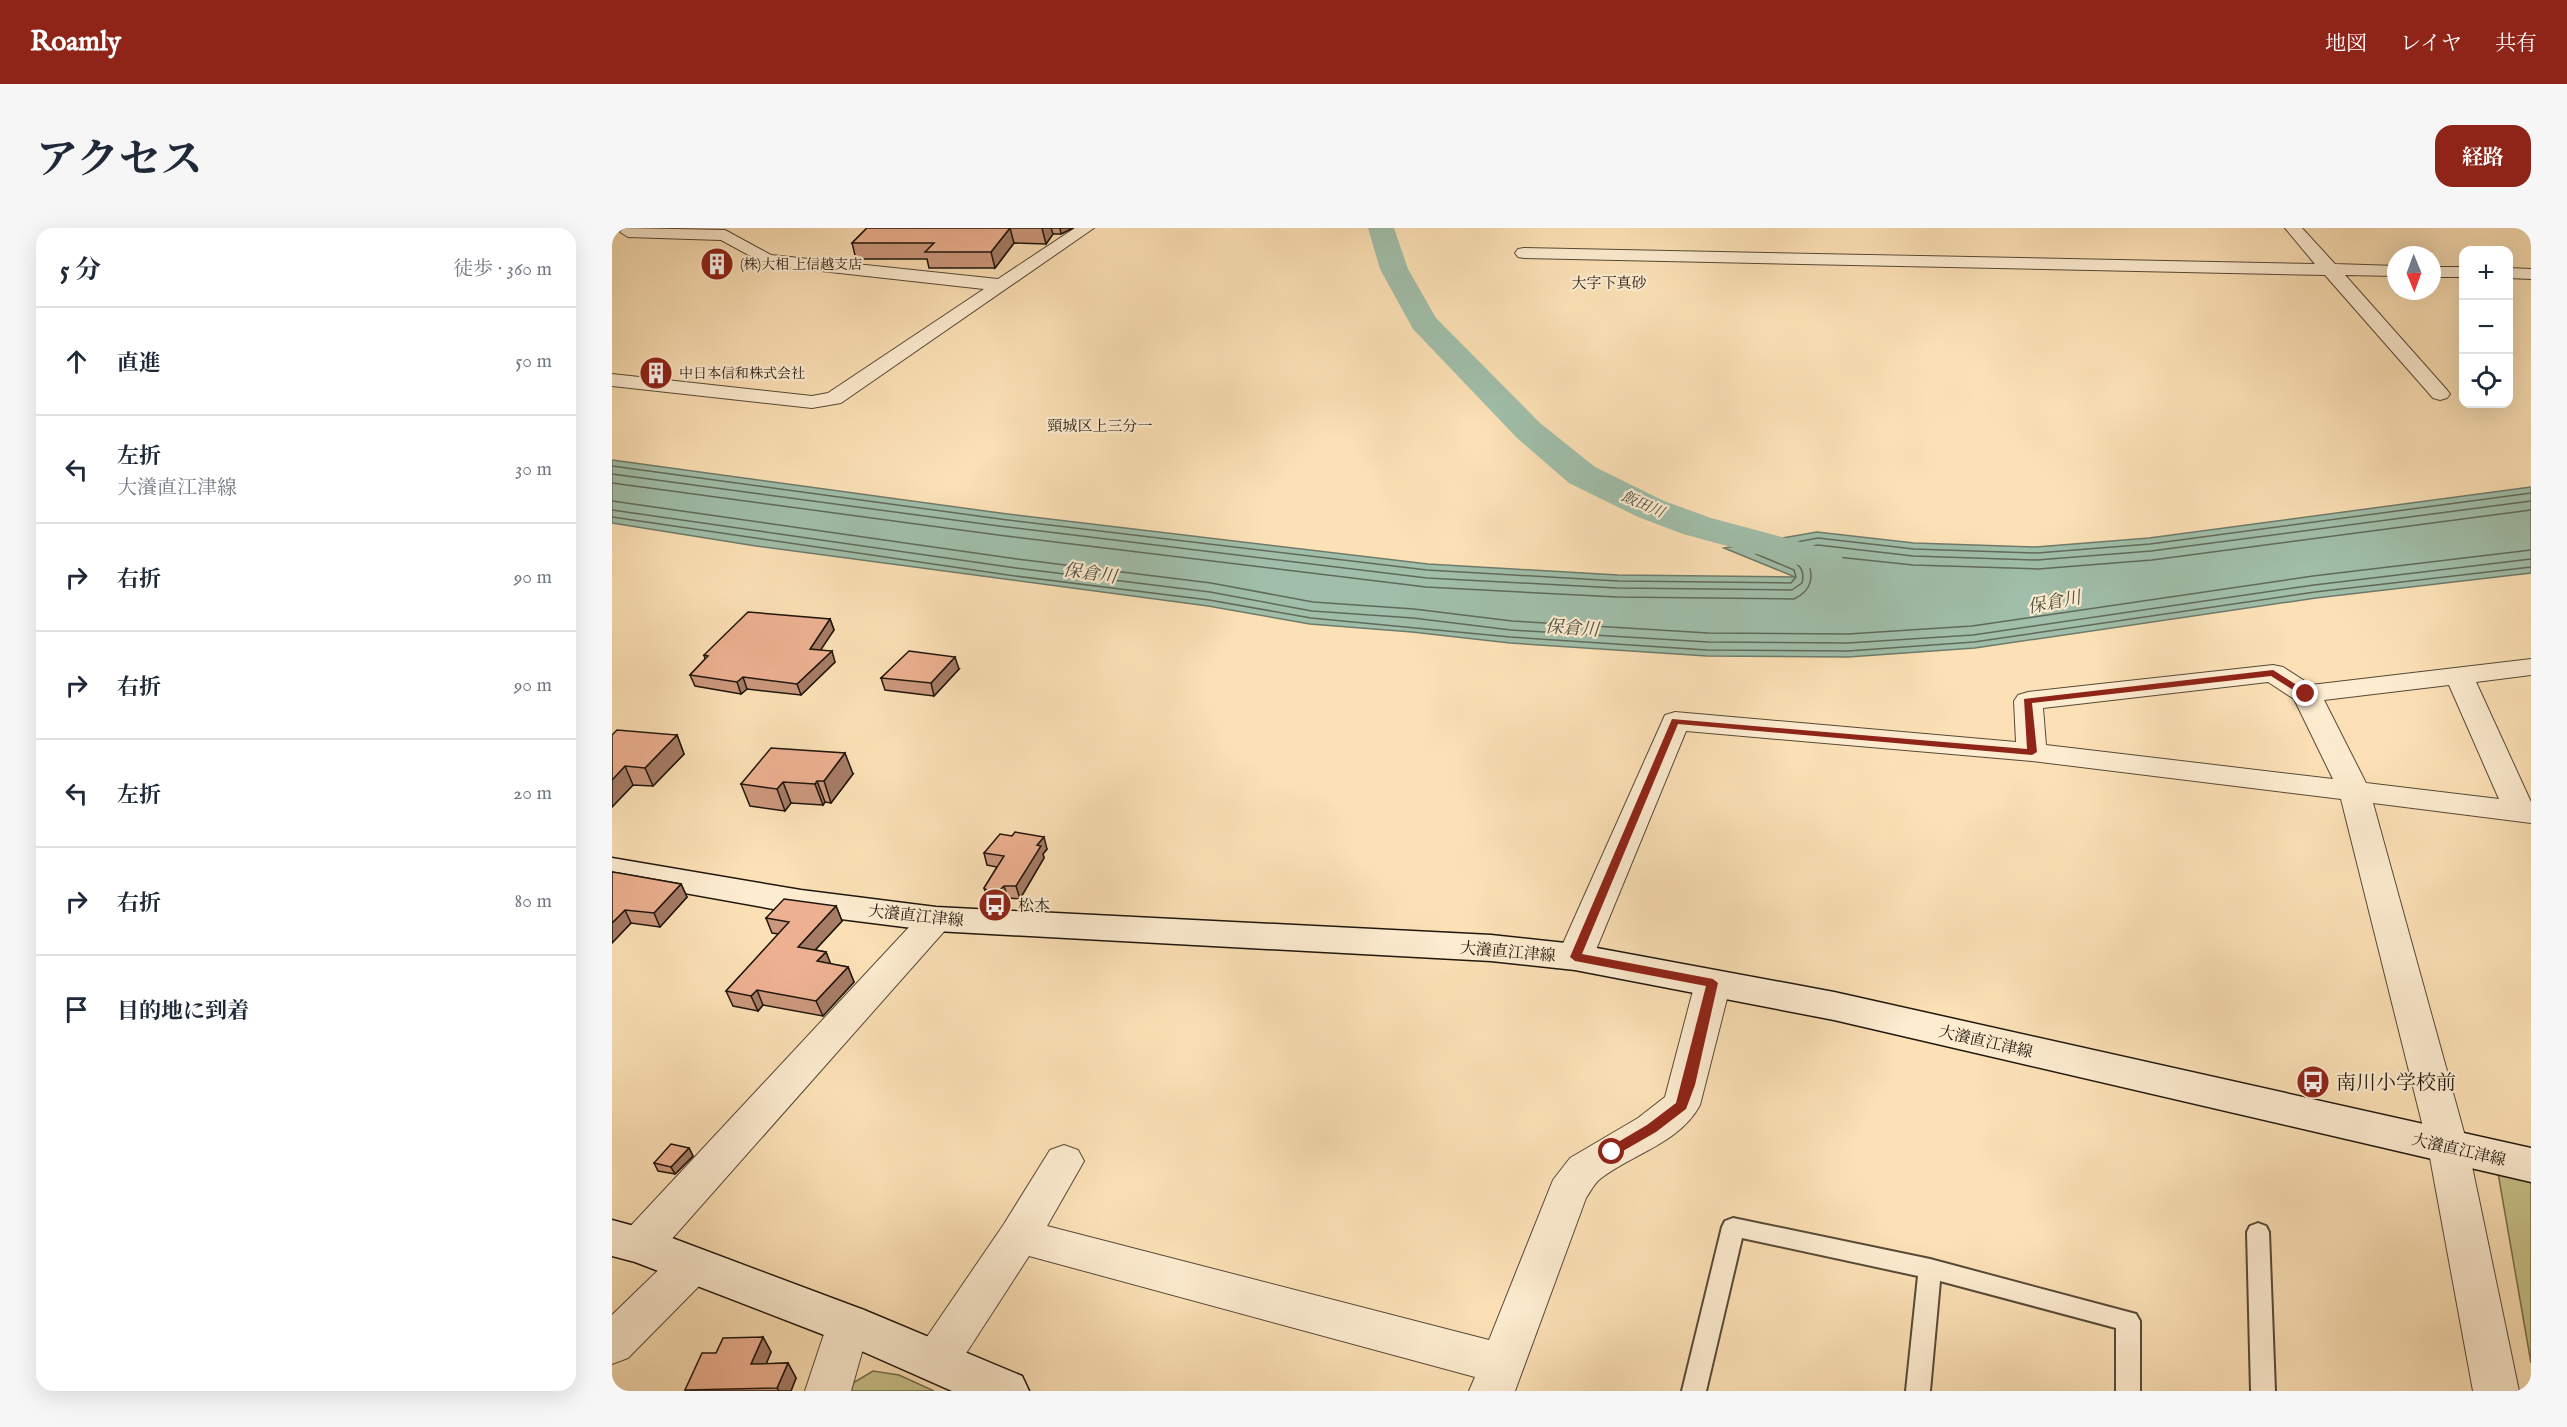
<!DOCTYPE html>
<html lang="ja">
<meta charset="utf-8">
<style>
body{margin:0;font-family:"IM FELL English","Noto Serif JP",serif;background:#f6f6f7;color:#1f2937}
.controls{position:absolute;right:18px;top:18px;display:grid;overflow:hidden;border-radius:12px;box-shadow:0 6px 24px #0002}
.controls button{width:54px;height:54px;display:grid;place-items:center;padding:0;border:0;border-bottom:2px solid #e0e1e3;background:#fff;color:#1f2937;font:30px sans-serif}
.compass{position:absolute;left:1775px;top:18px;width:54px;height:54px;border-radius:50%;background:#fff;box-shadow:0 6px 24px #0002;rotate:179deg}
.stop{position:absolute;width:18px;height:18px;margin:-14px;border:4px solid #8f2418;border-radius:50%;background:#fff}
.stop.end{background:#8f2418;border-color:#fff;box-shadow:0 2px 6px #0008}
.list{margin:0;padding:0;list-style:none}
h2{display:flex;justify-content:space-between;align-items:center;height:78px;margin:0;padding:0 24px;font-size:26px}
h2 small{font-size:20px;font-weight:400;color:#747a83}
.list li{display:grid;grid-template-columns:39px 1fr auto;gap:18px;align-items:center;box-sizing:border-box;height:108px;padding:0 24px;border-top:2px solid #e0e1e3}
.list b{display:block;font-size:22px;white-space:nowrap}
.list p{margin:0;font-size:20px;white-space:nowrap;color:#747a83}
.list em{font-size:20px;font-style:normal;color:#747a83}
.icon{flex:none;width:33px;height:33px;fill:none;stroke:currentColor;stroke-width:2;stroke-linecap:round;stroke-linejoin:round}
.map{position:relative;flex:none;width:1919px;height:1163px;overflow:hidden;border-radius:18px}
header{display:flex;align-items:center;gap:36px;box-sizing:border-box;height:84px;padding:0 30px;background:#8f2418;color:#fff}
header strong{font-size:28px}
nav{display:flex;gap:33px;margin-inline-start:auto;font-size:21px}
.intro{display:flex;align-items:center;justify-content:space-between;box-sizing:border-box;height:144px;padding:0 36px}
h1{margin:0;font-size:42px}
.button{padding:15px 27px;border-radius:18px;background:#8f2418;color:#fff;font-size:21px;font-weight:700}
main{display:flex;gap:36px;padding:0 36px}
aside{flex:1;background:#fff;border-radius:18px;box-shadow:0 6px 24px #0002}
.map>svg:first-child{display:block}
</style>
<header>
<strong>Roamly</strong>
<nav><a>地図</a><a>レイヤ</a><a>共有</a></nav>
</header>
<div class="intro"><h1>アクセス</h1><a class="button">経路</a></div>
<main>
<aside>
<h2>5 分<small>徒歩 · 360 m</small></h2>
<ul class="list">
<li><svg class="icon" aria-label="ahead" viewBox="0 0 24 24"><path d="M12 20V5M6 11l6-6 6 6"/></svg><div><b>直進</b></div><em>50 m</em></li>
<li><svg class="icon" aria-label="left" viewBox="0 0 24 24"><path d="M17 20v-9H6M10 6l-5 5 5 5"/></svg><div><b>左折</b><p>大瀁直江津線</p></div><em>30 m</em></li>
<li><svg class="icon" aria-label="right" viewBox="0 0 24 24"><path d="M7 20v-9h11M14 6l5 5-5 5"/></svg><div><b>右折</b></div><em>90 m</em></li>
<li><svg class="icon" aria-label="right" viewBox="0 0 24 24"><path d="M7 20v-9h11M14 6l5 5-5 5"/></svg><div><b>右折</b></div><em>90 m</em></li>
<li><svg class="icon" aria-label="left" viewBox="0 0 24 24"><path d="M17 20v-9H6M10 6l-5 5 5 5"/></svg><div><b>左折</b></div><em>20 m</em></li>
<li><svg class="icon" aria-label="right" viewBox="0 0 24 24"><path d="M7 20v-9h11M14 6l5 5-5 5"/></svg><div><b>右折</b></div><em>80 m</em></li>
<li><svg class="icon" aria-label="arrive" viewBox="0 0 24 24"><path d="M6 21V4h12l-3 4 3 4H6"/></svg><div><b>目的地に到着</b></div></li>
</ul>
</aside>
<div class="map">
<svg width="1919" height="1163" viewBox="0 0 1919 1163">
<rect width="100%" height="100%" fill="#fce1b6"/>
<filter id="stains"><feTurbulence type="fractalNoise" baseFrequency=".00333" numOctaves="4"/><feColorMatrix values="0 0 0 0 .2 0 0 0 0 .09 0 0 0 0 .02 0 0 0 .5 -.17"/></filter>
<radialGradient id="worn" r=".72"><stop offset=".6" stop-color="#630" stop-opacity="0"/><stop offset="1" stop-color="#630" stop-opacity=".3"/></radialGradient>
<path fill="#c7c188" stroke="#746c4a" stroke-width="1.5" d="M1886,945L1919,953V1135Z
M261,1143L287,1147L322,1163H233L234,1159Z"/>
<path fill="#a0bea9" stroke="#6d7b6a" stroke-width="1.5" d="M0,232L388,285L816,336L1006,347L1183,349L1112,320L1205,304L1302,315L1424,319L1537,310L1919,259V345L1704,370L1363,420L1236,429L1095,428L898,415L800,404L698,396L596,378L144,318L0,295Z"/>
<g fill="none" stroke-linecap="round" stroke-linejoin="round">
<path stroke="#606a5a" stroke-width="1.5" d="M0,238L388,291L815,342L1006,353L1179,355L1184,349L1182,342L1144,326L1142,322L1206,310L1302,321L1425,325L1538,316L1919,265
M0,246L387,298L815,350L1005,360L1180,362L1190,355C1194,339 1184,334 1171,329L1170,325L1206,317L1301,328L1425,332L1539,323L1919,273
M0,255L386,307L814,359L1005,369L1182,371C1201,362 1202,348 1195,330L1206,327L1301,337L1426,341L1540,332L1919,282
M0,273L405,331L599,355L701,374L802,381L900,393L1096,405L1236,406L1360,398L1701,348L1919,322
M0,282L404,340L598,364L700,383L801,390L899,402L1096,414L1236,415L1361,407L1702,357L1919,331
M0,289L403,348L597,372L699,390L898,409L1095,422L1236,423L1362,414L1703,364L1919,339"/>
<path fill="#a0bea9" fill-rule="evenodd" d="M756,0H782L796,41L824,90L928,195L983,239L1052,273L1099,290L1226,324L1232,332L1226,340L1212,344L1071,306L1026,289L957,255L904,209L801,101L768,41Z"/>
<defs>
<path id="lane" d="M1121,990L1318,1031L1524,1086L1528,1093V1163H1504V1100L1328,1053L1318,1163H1294L1306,1048L1130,1010L1094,1163H1070L1110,999L1113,993Z
M1646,995L1654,998L1657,1004L1663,1163H1639L1635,1004L1638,998Z"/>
<path id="street" d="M12,0L113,2L159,27L386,51L463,0H482L229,175L200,180L0,158V146L200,168L216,165L372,61L155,37L109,12L16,9L8,4Z
M1673,0H1690L1723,36L1784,38V48L1733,47L1835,162L1838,166L1835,170L1828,172L1821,170L1713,47L912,30L906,29L903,25L906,21L912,20L1703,36Z
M1820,39H1852V49H1820Z
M1896,40L1919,41V51L1896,50Z
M1919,431V447L1864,454L1919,574V595L1761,575L1856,919L1907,1163H1861L1816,919L1729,571L1420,533L1074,503L981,729L975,738L963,741L951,738L945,729L1053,487L1063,484L1404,514L1402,473L1406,467L1416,464L1661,437L1671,439L1699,457ZM1656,454L1682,471L1721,551L1434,517L1431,480ZM1837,457L1887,571L1754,555L1712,472Z
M324,680L336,683L341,691L336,699L43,1030L28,1035L13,1030L7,1017L13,1004L312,683Z
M1101,742L1114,746L1119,755L1088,877C1068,915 1020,926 988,951C982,956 978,964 974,970L903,1163H857L863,1149L417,1028L340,1147L324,1153L308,1147L301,1133L308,1119L392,996L438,922L452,917L466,922L472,933L435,998L877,1112L941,952L958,930L1026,890L1053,869L1083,755L1088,746Z
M80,1019L95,1024L102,1037L95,1050L16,1130L0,1136V1087L65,1024Z
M236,1077L252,1082L258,1096L239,1163H193L220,1082Z"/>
<path id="secondary" d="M0,630L189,662L324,679L879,707L963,716L1222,764L1919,920V954L1222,792L963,742L879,733L324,703L189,686L0,652Z
M0,992L44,1004L252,1082L410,1148L417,1163H340L220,1110L23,1034L0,1028Z"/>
</defs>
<use href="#lane" stroke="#574936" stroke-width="4"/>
<use href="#street" stroke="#574936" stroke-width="2"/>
<use href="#secondary" stroke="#20160c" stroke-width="3"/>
<use href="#lane" fill="#fdecd0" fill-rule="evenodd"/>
<use href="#street" fill="#fdecd0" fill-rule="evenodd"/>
<use href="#secondary" fill="#fdecd0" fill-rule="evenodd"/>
</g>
<path fill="#cc987d" stroke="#20160c" stroke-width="1.5" d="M255,0H461L449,6H441L434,16L402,15L383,40H317L315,31H244L240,15Z
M218,391L222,402L208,422L223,434L189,467L135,461L129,466L83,458L78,447L93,431L92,427Z
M347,441L322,468L273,462L269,450Z
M0,507H65L72,526L41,558L21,557L0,579Z
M241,546L219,575L213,574L211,577L179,575L173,583L138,578L129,556Z
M400,608L435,621L431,626L432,630L408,671L396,670L386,680L376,673L372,660L385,639L375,637L372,625Z
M0,644L69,656L75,669L48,699L19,695L0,715Z
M224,678L230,693L203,722L214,724L218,736L236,739L242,754L211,788L151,777L146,783L121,778L114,763L167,706L160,705L154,690Z
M77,920L81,928L63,946L46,943L42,935Z
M151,1109L159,1124L154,1136L176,1135L184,1150L179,1163H74L73,1162L104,1125Z"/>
<path fill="#a67c66" stroke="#20160c" stroke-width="1.5" d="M398,0L402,15L383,40L379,24Z
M430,0H439L441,6L434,16Z
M448,0H461L449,6Z
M218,391L222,402L202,432L198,421Z
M220,423L223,434L189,467L185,456Z
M343,429L347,441L322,468L319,455Z
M131,449L135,461L129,466L125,454Z
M65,507L72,526L41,558L33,540Z
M233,525L241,546L219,575L212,553Z
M13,538L21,557L0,579V552Z
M205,553L213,574L211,577L203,556Z
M171,554L179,575L173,583L165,561Z
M432,609L435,621L431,626L432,630L408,671L404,658L425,617Z
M69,656L75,669L48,699L42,685Z
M392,658L396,670L386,680L382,667Z
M224,678L230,693L192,734L186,719Z
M13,682L19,695L0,715V695Z
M214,724L220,739L205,733Z
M236,739L242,754L211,788L204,773Z
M145,762L151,777L146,783L139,768Z
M77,920L81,928L63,946L59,939Z
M151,1109L159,1124L148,1151L139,1136Z
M176,1135L184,1150L179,1163H167L165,1160Z"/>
<path fill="#edb191" stroke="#20160c" stroke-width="1.5" d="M255,0H398L379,24H313L322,15H240Z
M136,384L218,391L198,421L220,423L185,456L131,449L125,454L78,447L96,428L92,427Z
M297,423L343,429L319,455L269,450Z
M5,502L65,507L33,540L13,538L0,552V507Z
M159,520L233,525L212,553H205L203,556L171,554L165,561L129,556Z
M403,604L432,609L425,617L429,618L404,658H392L382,667L372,660L392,628L372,625L388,606L400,608Z
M0,644L7,645L69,656L42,685L13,682L0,695Z
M172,671L224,678L186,719L214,724L205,733L236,739L204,773L145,762L139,768L114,763L177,694L154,690Z
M59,916L77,920L59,939L42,935Z
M151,1109L139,1136L176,1135L165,1160L73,1162L90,1125H104L111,1110Z"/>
<path fill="#8f2418" d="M1661,442L1699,466L1691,468L1659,448L1420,475L1425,524L1420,527L1066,496L970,726L1101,751L1106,755L1083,857L1074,881L1044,904L1004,927H996L994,924L996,920L1035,897L1064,875L1094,758L963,733L958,729L1060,491L1415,521L1412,471Z"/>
<defs>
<symbol id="building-disc" viewBox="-11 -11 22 22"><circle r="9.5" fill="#8f2418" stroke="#fdecd0"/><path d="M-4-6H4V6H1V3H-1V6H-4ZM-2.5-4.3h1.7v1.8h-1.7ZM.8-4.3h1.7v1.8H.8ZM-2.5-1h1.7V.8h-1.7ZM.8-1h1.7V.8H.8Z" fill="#fff"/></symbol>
<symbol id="bus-disc" viewBox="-11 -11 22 22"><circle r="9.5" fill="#8f2418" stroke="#fdecd0"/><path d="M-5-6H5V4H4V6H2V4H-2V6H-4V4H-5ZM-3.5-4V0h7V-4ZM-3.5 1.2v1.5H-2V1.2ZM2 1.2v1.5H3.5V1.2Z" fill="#fff"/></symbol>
</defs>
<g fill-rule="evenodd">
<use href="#building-disc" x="86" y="17" width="38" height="38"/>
<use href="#building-disc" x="25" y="126" width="38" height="38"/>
<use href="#bus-disc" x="364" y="658" width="38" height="38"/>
<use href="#bus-disc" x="1682" y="835" width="38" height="38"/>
</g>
<g text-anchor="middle" stroke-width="4.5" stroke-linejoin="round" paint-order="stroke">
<g font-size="14" fill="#20160c" stroke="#fdecd0" text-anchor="start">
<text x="128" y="41">(株)大相 上信越支店</text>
<text x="67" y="150">中日本信和株式会社</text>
</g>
<g font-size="15" fill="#20160c" stroke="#fdecd0">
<text x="997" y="60">大字下真砂</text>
<text x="488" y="203">頸城区上三分一</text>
</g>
<g font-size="15" font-style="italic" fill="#4d5143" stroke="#fdecd0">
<text transform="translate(1031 276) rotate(24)" y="5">飯田川</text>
</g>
<g font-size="16" fill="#20160c" stroke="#fdecd0" text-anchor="start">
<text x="406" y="683">松本</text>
</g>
<g font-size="16" fill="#20160c" stroke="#fdecd0">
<text transform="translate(304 687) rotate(6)" y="6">大瀁直江津線</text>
<text transform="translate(896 723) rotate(5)" y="6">大瀁直江津線</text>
<text transform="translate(1374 813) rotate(13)" y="6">大瀁直江津線</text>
<text transform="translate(1847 921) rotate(13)" y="6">大瀁直江津線</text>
</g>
<g font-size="18" font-style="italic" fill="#4d5143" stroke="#fdecd0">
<text transform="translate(478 345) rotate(8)" y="6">保倉川</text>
<text transform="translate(1442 374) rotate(-11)" y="6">保倉川</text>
<text transform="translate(960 400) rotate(4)" y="6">保倉川</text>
</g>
<g font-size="20" fill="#20160c" stroke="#fdecd0" text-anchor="start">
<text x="1724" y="861">南川小学校前</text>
</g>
</g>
<rect width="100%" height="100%" filter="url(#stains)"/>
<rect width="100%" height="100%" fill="url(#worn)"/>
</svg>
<div class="controls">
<button>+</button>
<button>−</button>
<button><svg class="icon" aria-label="locate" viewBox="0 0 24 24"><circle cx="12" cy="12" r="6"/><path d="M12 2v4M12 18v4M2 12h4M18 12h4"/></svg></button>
</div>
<svg class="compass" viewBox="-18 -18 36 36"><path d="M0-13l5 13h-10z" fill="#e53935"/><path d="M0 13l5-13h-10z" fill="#747a83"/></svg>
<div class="stop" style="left:1000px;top:924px"></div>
<div class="stop end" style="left:1694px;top:466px"></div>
</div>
</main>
